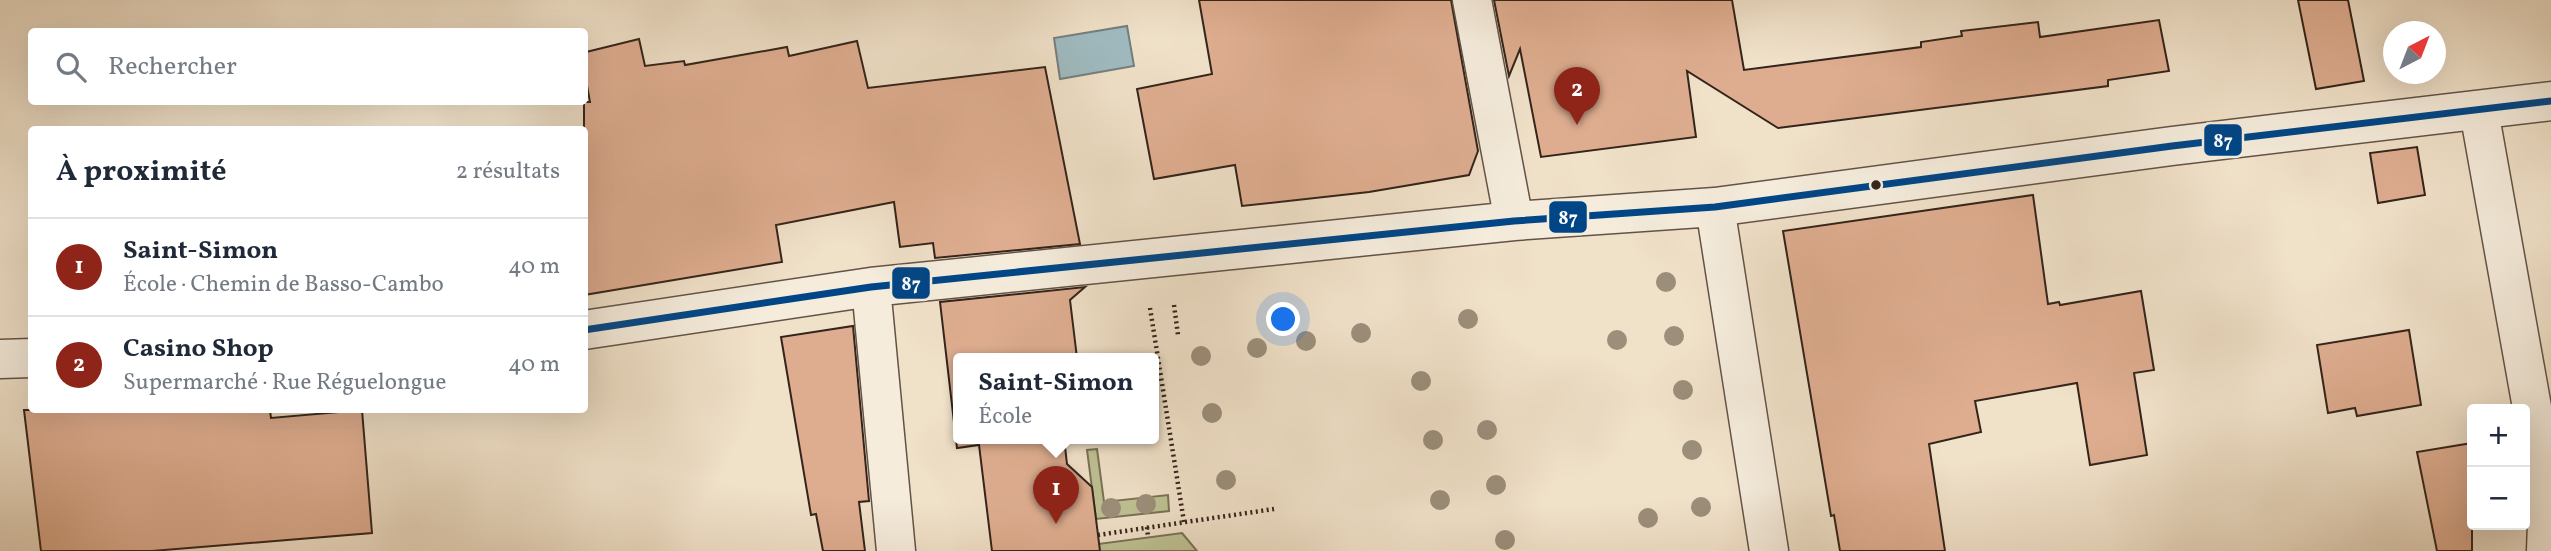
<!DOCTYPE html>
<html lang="fr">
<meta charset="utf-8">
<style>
body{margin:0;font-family:Vollkorn,serif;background:#f6f6f7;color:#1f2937}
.controls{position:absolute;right:21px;bottom:21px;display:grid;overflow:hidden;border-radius:7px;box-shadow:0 7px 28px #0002}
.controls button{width:63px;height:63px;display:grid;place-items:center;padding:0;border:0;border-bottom:2px solid #e0e1e3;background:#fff;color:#1f2937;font:35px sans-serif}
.compass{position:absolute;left:2383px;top:21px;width:63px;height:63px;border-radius:50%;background:#fff;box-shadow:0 7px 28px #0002;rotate:42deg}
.you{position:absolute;left:1284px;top:320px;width:24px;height:24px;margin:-18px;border:5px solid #fff;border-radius:50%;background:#1a73e8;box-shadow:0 0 0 10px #1a73e833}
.badge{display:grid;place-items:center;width:46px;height:46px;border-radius:50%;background:#8f2418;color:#fff;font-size:23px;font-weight:700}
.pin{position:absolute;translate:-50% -58px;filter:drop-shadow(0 2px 4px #0008)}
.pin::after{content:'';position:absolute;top:37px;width:24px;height:21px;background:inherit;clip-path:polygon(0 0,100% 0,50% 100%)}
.popup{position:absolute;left:953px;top:353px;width:206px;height:91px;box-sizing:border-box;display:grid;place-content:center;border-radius:7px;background:#fff;filter:drop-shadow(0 2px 5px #0005);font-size:23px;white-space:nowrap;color:#747a83}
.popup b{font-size:26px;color:#1f2937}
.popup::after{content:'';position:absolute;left:50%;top:100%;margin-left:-14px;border:14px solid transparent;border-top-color:#fff}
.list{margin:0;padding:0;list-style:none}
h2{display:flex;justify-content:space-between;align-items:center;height:91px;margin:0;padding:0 28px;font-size:30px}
h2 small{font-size:23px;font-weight:400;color:#747a83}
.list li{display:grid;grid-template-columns:46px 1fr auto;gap:21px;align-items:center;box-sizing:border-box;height:98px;padding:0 28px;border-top:2px solid #e0e1e3}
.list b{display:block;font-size:26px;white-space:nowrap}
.list p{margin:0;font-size:23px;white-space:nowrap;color:#747a83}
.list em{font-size:23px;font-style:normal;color:#747a83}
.icon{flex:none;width:38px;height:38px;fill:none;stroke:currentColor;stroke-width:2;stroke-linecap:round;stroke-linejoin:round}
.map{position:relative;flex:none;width:2551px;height:551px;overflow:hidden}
.search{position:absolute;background:#fff;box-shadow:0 7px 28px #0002;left:28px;top:28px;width:560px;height:77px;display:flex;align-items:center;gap:18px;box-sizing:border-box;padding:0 24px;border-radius:7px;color:#747a83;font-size:26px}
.panel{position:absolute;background:#fff;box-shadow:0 7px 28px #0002;left:28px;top:126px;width:560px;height:287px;border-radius:7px}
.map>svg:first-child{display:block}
</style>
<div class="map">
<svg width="2551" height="551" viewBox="0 0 2551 551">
<rect width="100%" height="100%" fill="#f0e1c9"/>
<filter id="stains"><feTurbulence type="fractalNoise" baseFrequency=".00286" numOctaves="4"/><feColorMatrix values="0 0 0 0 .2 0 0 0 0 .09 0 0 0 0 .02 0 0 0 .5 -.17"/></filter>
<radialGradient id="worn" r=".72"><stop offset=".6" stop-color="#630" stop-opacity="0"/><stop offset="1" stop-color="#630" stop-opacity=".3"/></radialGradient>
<path fill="#bec193" stroke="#797257" stroke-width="2" d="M1097,449L1104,502L1168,495L1169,511L1096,519L1087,450Z
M1182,533L1197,551H1099L1098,544Z"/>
<path fill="#9fbbc1" stroke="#747f7f" stroke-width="2" d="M1127,26L1134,66L1060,79L1054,38Z"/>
<path fill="#dead90" stroke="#34241b" stroke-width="2" d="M1199,0H1451L1478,151L1469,175L1369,192L1242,206L1235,165L1154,179L1137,89L1212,74Z
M1494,0H1732L1744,70L1921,47V42L1962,36L1961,31L2038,22L2040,37L2159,20L2169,71L2108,80V86L1778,128L1687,71L1696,137L1541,157L1520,49L1509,76Z
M2298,0H2348L2364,81L2316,89Z
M639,39L645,66L684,61L685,65L787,47L789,56L857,41L868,88L1045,67L1080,244L935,258L933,243L900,247L894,202L776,225L782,262L584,295V102H590L584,69V66L587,65L586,52Z
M2417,147L2425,195L2378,203L2370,153Z
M2033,195L2048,304L2059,302L2060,305L2141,291L2154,370L2134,373L2147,455L2090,465L2077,383L1975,401L1981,432L1929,444L1945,551H1840L1834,515L1831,516L1783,231Z
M1085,287L1070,300L1077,358H958V438H1064L1067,464L1092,487L1100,551H992L979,445L957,448L940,302Z
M853,326L869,501L859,502L865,551H823L816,514L811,515L781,337Z
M2409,330L2421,405L2357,416L2355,408L2328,413L2317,345Z
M24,410H270L271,418L362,410L372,533L152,551H41Z
M2472,443V551H2437L2417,452Z"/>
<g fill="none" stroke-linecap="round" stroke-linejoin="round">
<defs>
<path id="minor" d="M1472,0L1514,221
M2479,111L2548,497L2546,551
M1715,207L1769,551
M871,287L896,551
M584,330L871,287L1514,221L1715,207L2172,146L2551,101
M0,359L32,358"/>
</defs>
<use href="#minor" stroke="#635346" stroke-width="41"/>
<path stroke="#34241b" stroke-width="4.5" stroke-dasharray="2 3.5" stroke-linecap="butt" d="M1174,305L1178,335
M1150,308L1184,522
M1147,527L1148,537
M1098,535L1274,509"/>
<use href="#minor" stroke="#f5ecdc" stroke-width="38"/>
<defs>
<path id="bus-1" d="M584,330L871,287L1514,221L1715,207L2172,146L2551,101"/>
</defs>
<use href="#bus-1" stroke="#f5ecdc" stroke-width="12"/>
<use href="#bus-1" stroke="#004687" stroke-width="7"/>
</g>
<g fill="#9b8e7a">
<circle cx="1666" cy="282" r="10"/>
<circle cx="1468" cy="319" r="10"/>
<circle cx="1361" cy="333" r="10"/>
<circle cx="1674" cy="336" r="10"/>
<circle cx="1617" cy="340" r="10"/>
<circle cx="1306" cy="341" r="10"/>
<circle cx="1257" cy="348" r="10"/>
<circle cx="1201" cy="356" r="10"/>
<circle cx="1421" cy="381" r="10"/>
<circle cx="1683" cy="390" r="10"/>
<circle cx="1212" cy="413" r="10"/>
<circle cx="1487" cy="430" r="10"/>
<circle cx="1433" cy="440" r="10"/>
<circle cx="1692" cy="450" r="10"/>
<circle cx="1226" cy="480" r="10"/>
<circle cx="1496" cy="485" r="10"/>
<circle cx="1440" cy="500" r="10"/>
<circle cx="1146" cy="504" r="10"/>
<circle cx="1701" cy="507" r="10"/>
<circle cx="1111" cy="508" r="10"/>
<circle cx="1648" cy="518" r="10"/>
<circle cx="1505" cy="540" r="10"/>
</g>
<circle fill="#34241b" stroke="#f5ecdc" stroke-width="2.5" cx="1876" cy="185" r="6"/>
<g stroke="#f5ecdc" stroke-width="2.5">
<rect x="2203" y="123" width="40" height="34" rx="7" fill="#004687"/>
<rect x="1548" y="200" width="40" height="34" rx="7" fill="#004687"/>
<rect x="891" y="266" width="40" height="34" rx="7" fill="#004687"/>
</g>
<g font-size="19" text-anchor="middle" font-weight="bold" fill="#fff">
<text x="2223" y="147">87</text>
<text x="1568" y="224">87</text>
<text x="911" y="290">87</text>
</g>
<rect width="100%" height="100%" filter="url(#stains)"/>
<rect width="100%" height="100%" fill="url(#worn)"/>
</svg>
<div class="controls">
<button>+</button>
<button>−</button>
</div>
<svg class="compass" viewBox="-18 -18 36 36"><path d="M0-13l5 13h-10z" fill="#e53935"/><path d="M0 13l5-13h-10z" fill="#747a83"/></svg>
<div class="you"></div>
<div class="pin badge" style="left:1056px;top:524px">1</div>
<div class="popup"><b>Saint-Simon</b>École</div>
<div class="pin badge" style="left:1577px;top:125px">2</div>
<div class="search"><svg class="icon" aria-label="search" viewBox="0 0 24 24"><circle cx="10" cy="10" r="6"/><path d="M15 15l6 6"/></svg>Rechercher</div>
<section class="panel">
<h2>À proximité<small>2 résultats</small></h2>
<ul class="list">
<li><span class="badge">1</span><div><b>Saint-Simon</b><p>École · Chemin de Basso-Cambo</p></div><em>40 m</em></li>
<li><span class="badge">2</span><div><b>Casino Shop</b><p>Supermarché · Rue Réguelongue</p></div><em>40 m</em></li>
</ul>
</section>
</div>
